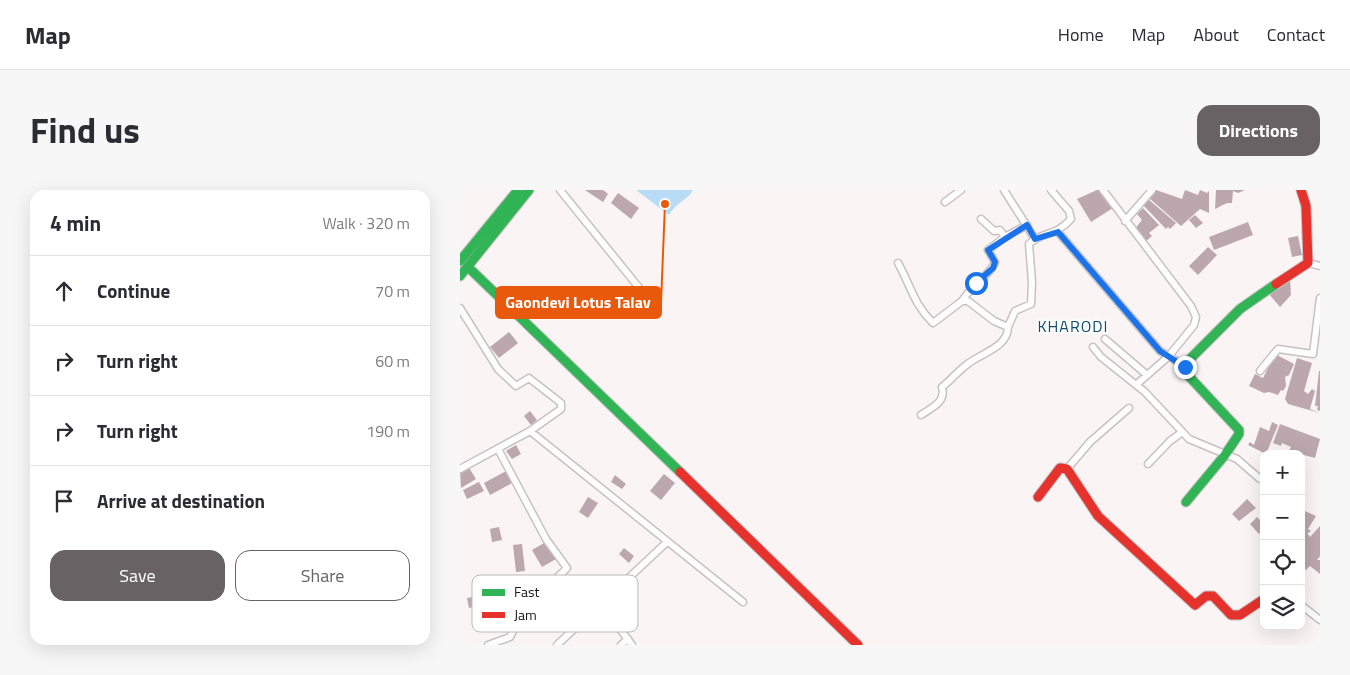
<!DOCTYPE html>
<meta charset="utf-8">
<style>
body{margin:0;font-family:"Titillium Web",sans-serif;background:#f7f7f7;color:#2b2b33}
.controls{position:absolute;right:15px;bottom:15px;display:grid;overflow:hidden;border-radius:10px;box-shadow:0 5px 20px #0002}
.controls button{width:45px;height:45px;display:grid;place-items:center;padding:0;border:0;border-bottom:1px solid #e1e1e2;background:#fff;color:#2b2b33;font:25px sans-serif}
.stop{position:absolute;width:15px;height:15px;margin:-11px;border:4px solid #1a73e8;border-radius:50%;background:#fff}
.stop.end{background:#1a73e8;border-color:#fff;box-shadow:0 1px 5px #0008}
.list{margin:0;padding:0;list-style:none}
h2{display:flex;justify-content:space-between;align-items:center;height:65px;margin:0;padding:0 20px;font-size:21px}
h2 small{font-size:16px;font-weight:400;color:#7c7c81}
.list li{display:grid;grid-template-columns:32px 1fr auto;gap:15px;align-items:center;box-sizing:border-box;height:70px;padding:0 20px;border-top:1px solid #e1e1e2}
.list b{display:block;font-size:19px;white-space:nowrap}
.list em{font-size:16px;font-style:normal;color:#7c7c81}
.actions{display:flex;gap:10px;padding:15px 20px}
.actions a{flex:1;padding:11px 0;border:1px solid #696264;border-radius:15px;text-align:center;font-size:18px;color:#696264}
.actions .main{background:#696264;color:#fff}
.icon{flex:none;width:28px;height:28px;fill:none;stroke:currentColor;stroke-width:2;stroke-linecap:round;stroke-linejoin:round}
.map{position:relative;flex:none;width:860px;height:455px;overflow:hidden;border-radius:15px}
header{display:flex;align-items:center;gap:30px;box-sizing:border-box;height:70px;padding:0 25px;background:#fff;border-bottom:1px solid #e1e1e2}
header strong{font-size:24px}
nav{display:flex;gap:28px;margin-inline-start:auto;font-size:18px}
.intro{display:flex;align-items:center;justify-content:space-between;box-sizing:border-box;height:120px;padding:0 30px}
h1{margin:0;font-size:35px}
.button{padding:12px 22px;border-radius:15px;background:#696264;color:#fff;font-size:18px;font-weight:700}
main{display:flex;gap:30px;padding:0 30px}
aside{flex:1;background:#fff;border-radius:15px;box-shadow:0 5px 20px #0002}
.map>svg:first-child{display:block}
</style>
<header>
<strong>Map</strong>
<nav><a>Home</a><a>Map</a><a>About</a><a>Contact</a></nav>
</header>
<div class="intro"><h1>Find us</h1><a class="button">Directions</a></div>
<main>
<aside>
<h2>4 min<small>Walk · 320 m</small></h2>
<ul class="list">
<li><svg class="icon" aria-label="ahead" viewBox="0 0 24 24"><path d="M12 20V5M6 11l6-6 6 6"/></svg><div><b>Continue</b></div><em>70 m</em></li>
<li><svg class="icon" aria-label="right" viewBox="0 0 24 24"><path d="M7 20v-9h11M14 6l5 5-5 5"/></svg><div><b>Turn right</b></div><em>60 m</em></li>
<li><svg class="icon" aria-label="right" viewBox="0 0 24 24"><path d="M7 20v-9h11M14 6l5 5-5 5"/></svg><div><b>Turn right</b></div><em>190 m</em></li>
<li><svg class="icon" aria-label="arrive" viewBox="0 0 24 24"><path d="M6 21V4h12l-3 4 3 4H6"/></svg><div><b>Arrive at destination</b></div></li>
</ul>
<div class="actions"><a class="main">Save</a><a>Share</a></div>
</aside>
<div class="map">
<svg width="860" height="455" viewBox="0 0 860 455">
<rect width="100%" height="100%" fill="#faf4f5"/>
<path fill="#b8dcf6" d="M176,0H233C227,11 216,12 209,25Z"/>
<path fill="#bba7ad" d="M125,0H143L148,4L143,12Z
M637,0H642L653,18L631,32L617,9Z
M696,0L722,9L725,0L738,5L740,0L747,3L749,1V23L740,19L721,36L689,8Z
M756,0H785L778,3L773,1L772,13H767L755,19Z
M158,3L179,18L171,29L151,13Z
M688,9L716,33L710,39L708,37L706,39L683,15Z
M683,18L699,35L689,43L692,46L685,52L674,40L682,30L677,24Z
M735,25L743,33L736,38L729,30Z
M788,32L793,45L754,60L749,47Z
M838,46L842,65L832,67L828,48Z
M748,57L757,65L738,85L729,76Z
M830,89L831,105L820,117L809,104Z
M49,142L58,153L39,168L30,157Z
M815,164L834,174L829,185L825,187L826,196L823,201L821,200L818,205L809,202L804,203L789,196L795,184L803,188Z
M837,168L852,173L844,201L848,204L852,199L855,201L850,219L860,223L828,214L825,209Z
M859,181H860V221L857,220L858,216H855Z
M70,221L77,230L71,235L64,226Z
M812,232L818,235L806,264L788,255L790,252L794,255L800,237L809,241Z
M820,234L860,249L855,268L829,261L831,257L822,253L821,256L813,253Z
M56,255L61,264L52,269L46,261Z
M8,276L16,289L1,298L0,281Z
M48,280L54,292L30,305L24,293Z
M204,284L215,293L201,310L190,301Z
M155,285L166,294L162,299L151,292Z
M19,292L24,301L7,309L3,300Z
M128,307L138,313L128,328L119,322Z
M787,309L796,318L779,331L772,324Z
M845,321L856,326L848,339L851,341L841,348V328Z
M797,327L804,334V340L799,344L790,334Z
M860,336V366L857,370H860V384L850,376L846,380L841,375V349L847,343L850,347Z
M39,337L42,350L32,352L30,339Z
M86,352L96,369L82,377L72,360Z
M62,354L65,381L56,382L53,355Z
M164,358L174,366L169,373L159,364Z
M22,405L23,415L9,418L7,408Z"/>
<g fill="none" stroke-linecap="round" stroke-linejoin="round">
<defs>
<path id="street" d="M100,0L189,110
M544,0L575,49
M643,0L731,116L736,127L734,135L709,166L725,177
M485,12L501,0
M521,29L534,41L540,40L545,47L567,35
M665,31L692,0
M598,42L700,161L709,166L677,194
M438,73C451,96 453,113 473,133L502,111H508L534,131L548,137C548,157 522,163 509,173C499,180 492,189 482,197C486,212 473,217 461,225
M848,73L860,76
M502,111C510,97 532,83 535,72L528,60L545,47
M0,118L38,179L56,196L69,188L101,213V219L70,241L0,279
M548,137L555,121L571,114L572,92L569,54C583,41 595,47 611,29L609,21L591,0
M645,149L687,185
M633,157L641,167L685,202L729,249L777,269L800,289
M800,181L818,159L853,164L860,108
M70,241L283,412
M688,274L710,251L721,243
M607,279L630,252L669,218
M141,414L172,455
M841,415L860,430
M28,455L50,447L62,422L107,378L86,349L38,259
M97,455L207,352
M161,455L168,449"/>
<path id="fast" d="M0,71L58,0
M8,77L220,282
M0,86L69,0
M726,312L765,265L779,244V240L724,181L726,173L780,119L816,94"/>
<path id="jam" d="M816,94L848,73L846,16L841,0
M220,282L398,455
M578,307L600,278L607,279L638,326L735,415L746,406H753L771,425H780L804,409"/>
</defs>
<use href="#street" stroke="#c7c1c2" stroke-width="9"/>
<use href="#fast" stroke="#c7c1c2" stroke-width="11"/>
<use href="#jam" stroke="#c7c1c2" stroke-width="11"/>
<use href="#street" stroke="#fefdfe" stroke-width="6"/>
<use href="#fast" stroke="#30b455" stroke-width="9"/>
<use href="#jam" stroke="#e5322d" stroke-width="9"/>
</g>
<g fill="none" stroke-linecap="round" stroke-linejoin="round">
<path stroke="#1a73e8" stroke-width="6" d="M516,93L533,78L535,72L528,60L567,35L575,49L598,42L700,161L725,177"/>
</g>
<g text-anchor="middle" stroke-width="4" stroke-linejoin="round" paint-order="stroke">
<g font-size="16" letter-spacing="1" fill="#114d6d" stroke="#fff">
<text x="613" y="142">KHARODI</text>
</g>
</g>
<rect x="12" y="385" width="166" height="57" rx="8" fill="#fff" stroke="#bbb8b9" stroke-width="1"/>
<rect x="22" y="399" width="23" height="7" fill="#30b455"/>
<rect x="22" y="422" width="23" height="6" fill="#e5322d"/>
<g font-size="14" fill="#1b1416">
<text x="54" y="407">Fast</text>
<text x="54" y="430">Jam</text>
</g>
<path fill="none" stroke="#e8590c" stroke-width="2" d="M205 14L201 113"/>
<circle fill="#e8590c" stroke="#fff" stroke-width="2" cx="205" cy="14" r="5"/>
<rect fill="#e8590c" stroke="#e8590c" stroke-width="2" x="36" y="97" width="165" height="31" rx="5"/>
<g font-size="16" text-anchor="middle" font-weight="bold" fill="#fff">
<text x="118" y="118">Gaondevi Lotus Talav</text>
</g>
</svg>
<div class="controls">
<button>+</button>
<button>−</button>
<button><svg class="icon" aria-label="locate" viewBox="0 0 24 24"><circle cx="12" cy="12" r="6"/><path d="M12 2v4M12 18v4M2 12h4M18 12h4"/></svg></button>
<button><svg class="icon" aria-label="layers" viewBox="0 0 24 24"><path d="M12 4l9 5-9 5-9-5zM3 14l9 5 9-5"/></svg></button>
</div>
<div class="stop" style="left:516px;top:93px"></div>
<div class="stop end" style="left:725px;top:177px"></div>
</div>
</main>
